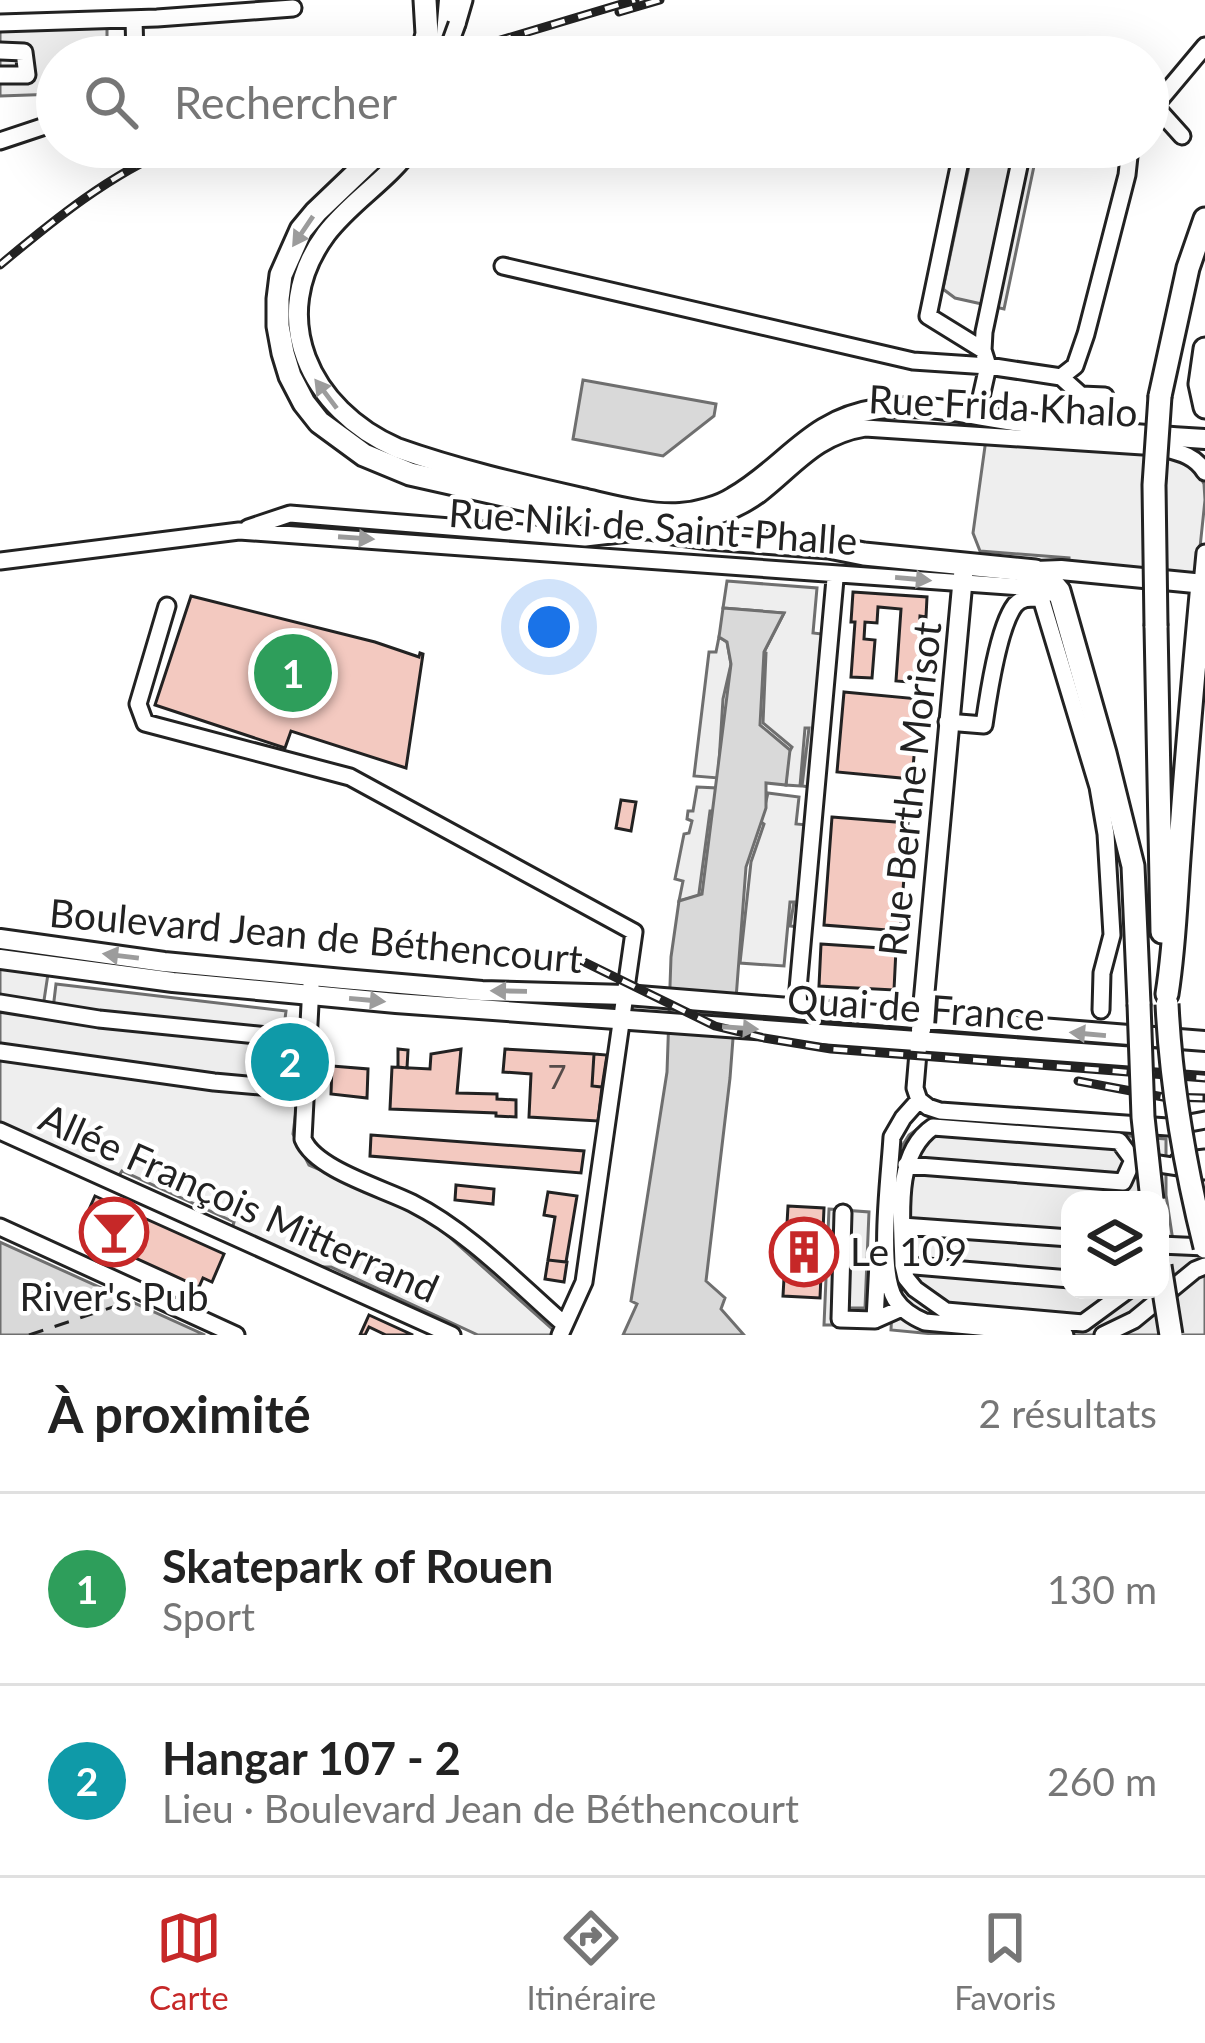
<!DOCTYPE html>
<html lang="fr">
<meta charset="utf-8">
<style>
body{margin:0;font-family:Lato,sans-serif;background:#f2f2f2;color:#222}
.controls{position:absolute;right:36px;bottom:36px;display:grid;overflow:hidden;border-radius:24px;box-shadow:0 12px 48px #0002}
.controls button{width:108px;height:108px;display:grid;place-items:center;padding:0;border:0;border-bottom:3px solid #e0e0e0;background:#fff;color:#222;font:60px sans-serif}
.you{position:absolute;left:549px;top:627px;width:42px;height:42px;margin:-30px;border:9px solid #fff;border-radius:50%;background:#1a73e8;box-shadow:0 0 0 18px #1a73e833}
.badge{display:grid;place-items:center;width:78px;height:78px;border-radius:50%;background:#c62828;color:#fff;font-size:39px;font-weight:700}
.pin{position:absolute;translate:-50% -50%;border:6px solid #fff;box-shadow:0 3px 12px #0006}
.list{margin:0;padding:0;list-style:none}
h2{display:flex;justify-content:space-between;align-items:center;height:156px;margin:0;padding:0 48px;font-size:51px}
h2 small{font-size:39px;font-weight:400;color:#767676}
.list li{display:grid;grid-template-columns:78px 1fr auto;gap:36px;align-items:center;box-sizing:border-box;height:192px;padding:0 48px;border-top:3px solid #e0e0e0}
.list b{display:block;font-size:45px;white-space:nowrap}
.list p{margin:0;font-size:39px;white-space:nowrap;color:#767676}
.list em{font-size:39px;font-style:normal;color:#767676}
.icon{flex:none;width:66px;height:66px;fill:none;stroke:currentColor;stroke-width:2;stroke-linecap:round;stroke-linejoin:round}
.map{position:relative;flex:none;width:1205px;height:1335px;overflow:hidden}
.search{position:absolute;background:#fff;box-shadow:0 12px 48px #0002;left:36px;right:36px;top:36px;height:132px;display:flex;align-items:center;gap:30px;box-sizing:border-box;padding:0 42px;border-radius:66px;color:#767676;font-size:45px}
.sheet{height:540px;background:#fff}
nav{display:flex;justify-content:space-around;align-items:center;box-sizing:border-box;height:168px;border-top:3px solid #e0e0e0;background:#fff;font-size:33px;color:#767676}
nav a{display:grid;justify-items:center;gap:6px}
nav .on{color:#c62828}
.map>svg:first-child{display:block}
</style>
<div class="map">
<svg width="1205" height="1335" viewBox="0 0 1205 1335">
<rect width="100%" height="100%" fill="#fff"/>
<path fill="#eee" stroke="#6f6f6f" stroke-width="3" d="M986,439L1170,452L1195,467L1204,484L1205,500L1197,576L1069,565V558L980,551L973,533Z
M727,581L817,588L813,633L822,634L810,787L802,786L809,728H805L800,786L786,785L788,754L792,747L763,723L766,653L764,652L784,613L723,608Z
M719,637L727,642L731,664L723,699L718,778L694,776L709,652H716Z
M697,787L717,788L714,811H710L699,893L702,895L679,901L683,881L675,879L684,834L689,833L692,821L687,819L688,811H693Z
M768,793L799,797L796,824L808,825L799,927L790,926L794,902H790L784,966L740,963L751,862L764,824L761,822Z
M0,965L48,974L43,1007L0,1001Z
M56,984L286,1011L283,1035L53,1009Z
M0,1055L298,1095L293,1134L309,1165L376,1194L436,1225L559,1335H478L331,1267H317L232,1229L234,1222L122,1171L118,1177L0,1123Z"/>
<path fill="#ededed" stroke="#6f6f6f" stroke-width="3" fill-rule="evenodd" d="M107,26V57H57V94L0,96V28Z
M989,147H1038L1004,309L955,298L943,289L971,157L986,160Z
M0,1001L302,1037L298,1095L0,1055Z
M927,1122L971,1123L1166,1139V1195L1173,1241L1205,1244V1335H944L891,1330L899,1151L909,1135ZM1070,1200H1160V1290H1070Z
M829,1209L869,1212L865,1308H846L845,1325H824Z"/>
<path fill="#d9d9d9" stroke="#6f6f6f" stroke-width="3" d="M583,380L716,404L714,416L663,456L573,439Z
M723,608L784,613L764,652L760,725L790,750L786,785L766,783V808L746,867L730,1078L706,1281L725,1298L721,1309L744,1335H623L637,1304L631,1301L667,1072L671,957L679,901L702,894L731,664L727,642L719,637Z
M0,1242L205,1335H0Z"/>
<g fill="none" stroke-linecap="round" stroke-linejoin="round">
<path stroke="#222" stroke-width="3" stroke-dasharray="15 12" stroke-linecap="butt" d="M29,1335L125,1303"/>
</g>
<path fill="#f3c9c0" stroke="#222" stroke-width="3" d="M853,592L927,597L926,617L920,616L919,633L924,634L920,683L896,681L901,609L878,607L877,623L865,622L864,639L875,640L872,678L851,677L855,622H851Z
M191,596L375,642L419,657L420,653L423,654L406,768L291,731L285,748L155,705Z
M844,692L919,699L912,779L837,772Z
M621,800L636,802L631,831L616,828Z
M832,817L908,823L900,931L824,925Z
M821,944L896,949L894,990L819,986Z
M398,1049L408,1050L407,1068L398,1067Z
M461,1049L457,1093L497,1094V1099L516,1100V1117L496,1116V1113L390,1109L392,1067L430,1069L431,1054Z
M505,1049L594,1054L592,1086L602,1087L598,1121L529,1117L531,1074L503,1072Z
M594,1054L607,1055L602,1087L592,1086Z
M332,1066L368,1069L367,1098L331,1094Z
M371,1135L584,1151L581,1173L370,1156Z
M456,1185L494,1189L493,1204L455,1200Z
M548,1192L577,1196L566,1262L548,1260L555,1217L544,1215Z
M95,1196L224,1254L212,1282L203,1278L199,1287L85,1235L93,1217L87,1214Z
M788,1206L824,1208L820,1298L783,1296Z
M548,1260L567,1262L564,1282L545,1279Z
M369,1315L413,1335H386L369,1327L365,1335H360Z"/>
<g fill="none" stroke-linecap="round" stroke-linejoin="round">
<defs>
<path id="minor" d="M134,19L135,57
M0,23L157,18L293,8
M457,24L464,0
M0,51L24,52L27,75H0
M981,57L982,53L999,57
M1155,106L1182,136
M1148,114L1205,46
M0,141L57,122
M963,147L928,316L983,350
M503,266L913,361L988,366L1061,377L1081,395L1105,396L1069,427
M1061,377L1075,366L1086,334L1127,175L1130,147
M977,415L988,366L983,350L984,332L1023,147
M670,527C703,521 733,514 760,494C796,466 816,436 865,428L1158,447C1177,452 1194,454 1205,472
M248,528L290,514L585,538L646,531
M0,561L239,531L1036,588L1058,595
M1202,584L1205,553
M167,606L138,704L145,723L350,777L634,932L584,1282L560,1335
M947,722L984,725C988,697 998,627 1015,605C1022,597 1031,598 1041,598L1098,787L1106,834L1112,935L1102,973L1101,1010
M311,985L303,1139C315,1169 382,1188 412,1203C469,1232 516,1282 564,1324
M0,1003L99,1019L307,1040
M799,1010L798,989L835,579
M919,1041L915,1088L919,1100L903,1118L892,1137C890,1174 877,1270 895,1299C902,1310 913,1317 925,1322L1065,1335
M0,1052L214,1082L305,1090
M919,1100L928,1107L940,1111L1168,1127L1205,1120
M0,1131L452,1335
M1178,1161L1205,1158
M906,1165L1123,1182L1133,1160
M843,1213L840,1319L875,1320
M902,1226L1070,1238
M0,1227L236,1335
M1160,1245L1205,1247
M878,1262L875,1320L902,1308
M903,1265L906,1278L915,1289L946,1311L1083,1323L1128,1290
M1070,1279L903,1265C902,1221 893,1154 933,1127L1119,1141L1133,1160L1205,1171
M1103,1335L1134,1320L1195,1270L1205,1266"/>
<path id="major" d="M445,46L449,0
M411,147C387,181 351,201 326,234C265,317 310,410 397,448C456,469 520,484 582,498C613,505 648,515 680,513C697,512 719,506 733,497C787,466 809,419 878,409C923,402 970,415 1014,421C1077,430 1142,435 1205,439
M1035,571L1061,570L1205,584
M0,939L164,962L343,979L482,991L626,995L1205,1041
M0,959L173,982L396,1003L1205,1062
M921,1030L964,565"/>
<path id="highway" d="M421,57L427,34L425,0
M384,147L316,212L301,230L281,275L278,299V326L283,353L290,376L304,403L319,422L364,455L410,474L673,533L710,538L829,547L864,554L1035,571L1053,584L1059,591L1105,753L1133,866L1139,1004
M1205,349L1200,384L1205,407
M1160,396L1188,268L1205,219
M1156,626L1162,932
M1167,994C1175,944 1176,895 1180,845C1186,757 1194,671 1202,584"/>
</defs>
<use href="#minor" stroke="#222" stroke-width="21"/>
<use href="#major" stroke="#222" stroke-width="24"/>
<use href="#highway" stroke="#222" stroke-width="27"/>
<use href="#minor" stroke="#fff" stroke-width="15"/>
<use href="#major" stroke="#fff" stroke-width="18"/>
<use href="#highway" stroke="#fff" stroke-width="21"/>
<defs>
<path id="rail" d="M619,12L660,0
M444,57L635,0
M0,265C55,219 109,175 175,147
M572,956L715,1026L764,1038L831,1049L1205,1078
M1078,1081L1163,1097L1205,1098"/>
</defs>
<use href="#rail" stroke="#222" stroke-width="9"/>
<use href="#rail" stroke="#fff" stroke-width="4.5" stroke-dasharray="14" stroke-linecap="butt"/>
<defs>
<path id="minor-bridge" d="M445,57L457,24"/>
<path id="highway-bridge" d="M1156,626L1154,485L1160,396
M1139,1004L1143,1117L1152,1200
M1167,1004C1171,1087 1185,1167 1205,1247
M1160,1266L1171,1335"/>
</defs>
<use href="#minor-bridge" stroke="#222" stroke-width="21" stroke-linecap="butt"/>
<use href="#highway-bridge" stroke="#222" stroke-width="27" stroke-linecap="butt"/>
<use href="#minor-bridge" stroke="#fff" stroke-width="15"/>
<use href="#highway-bridge" stroke="#fff" stroke-width="21"/>
</g>
<defs><path id="oneway-solid" d="M-6-.8H1V-3.2L6.5 0L1 3.2V.8H-6Z" transform="scale(3)"/></defs>
<g fill="#9c9c9c">
<use href="#oneway-solid" transform="translate(303 231) rotate(124)"/>
<use href="#oneway-solid" transform="translate(326 394) rotate(-127)"/>
<use href="#oneway-solid" transform="translate(356 538) rotate(4)"/>
<use href="#oneway-solid" transform="translate(913 579) rotate(5)"/>
<use href="#oneway-solid" transform="translate(121 956) rotate(-173)"/>
<use href="#oneway-solid" transform="translate(509 991) rotate(-179)"/>
<use href="#oneway-solid" transform="translate(367 1000) rotate(5)"/>
<use href="#oneway-solid" transform="translate(740 1028) rotate(4)"/>
<use href="#oneway-solid" transform="translate(1088 1034) rotate(-175)"/>
</g>
<defs>
<symbol id="bar-ring" viewBox="-11 -11 22 22"><circle r="9.5" fill="#fff" stroke="#c62828" stroke-width="1.5"/><path d="M-6-5H6L.8 .8V4.5H3.5V6h-7V4.5H-.8V.8Z" fill="#c62828"/></symbol>
<symbol id="building-ring" viewBox="-11 -11 22 22"><circle r="9.5" fill="#fff" stroke="#c62828" stroke-width="1.5"/><path d="M-4-6H4V6H1V3H-1V6H-4ZM-2.5-4.3h1.7v1.8h-1.7ZM.8-4.3h1.7v1.8H.8ZM-2.5-1h1.7V.8h-1.7ZM.8-1h1.7V.8H.8Z" fill="#c62828"/></symbol>
</defs>
<g fill-rule="evenodd">
<use href="#bar-ring" x="76" y="1194" width="76" height="76"/>
<use href="#building-ring" x="766" y="1214" width="76" height="76"/>
</g>
<g text-anchor="middle" stroke-width="9" stroke-linejoin="round" paint-order="stroke">
<g font-size="33" fill="#564c4a">
<text x="557" y="1089">7</text>
</g>
<g font-size="39" fill="#222" stroke="#fff">
<text transform="translate(1003 406) rotate(3)" y="14">Rue Frida Khalo</text>
<text transform="translate(653 527) rotate(4)" y="14">Rue Niki de Saint-Phalle</text>
<text transform="translate(910 789) rotate(-84)" y="14">Rue Berthe Morisot</text>
<text transform="translate(316 936) rotate(5)" y="14">Boulevard Jean de Béthencourt</text>
<text transform="translate(916 1008) rotate(4)" y="14">Quai de France</text>
<text transform="translate(239 1203) rotate(24)" y="14">Allée François Mitterrand</text>
</g>
<g font-size="39" fill="#222" stroke="#fff" text-anchor="start">
<text x="850" y="1266">Le 109</text>
<text x="114" y="1311" text-anchor="middle">River's Pub</text>
</g>
</g>
</svg>
<div class="controls">
<button><svg class="icon" aria-label="layers" viewBox="0 0 24 24"><path d="M12 4l9 5-9 5-9-5zM3 14l9 5 9-5"/></svg></button>
</div>
<div class="you"></div>
<div class="pin badge" style="left:293px;top:673px;background:#2e9e5b">1</div>
<div class="pin badge" style="left:290px;top:1062px;background:#0f9aa8">2</div>
<div class="search"><svg class="icon" aria-label="search" viewBox="0 0 24 24"><circle cx="10" cy="10" r="6"/><path d="M15 15l6 6"/></svg>Rechercher</div>
</div>
<section class="sheet">
<h2>À proximité<small>2 résultats</small></h2>
<ul class="list">
<li><span class="badge" style="background:#2e9e5b">1</span><div><b>Skatepark of Rouen</b><p>Sport</p></div><em>130 m</em></li>
<li><span class="badge" style="background:#0f9aa8">2</span><div><b>Hangar 107 - 2</b><p>Lieu · Boulevard Jean de Béthencourt</p></div><em>260 m</em></li>
</ul>
</section>
<nav>
<a class="on"><svg class="icon" aria-label="map" viewBox="0 0 24 24"><path d="M3 6l6-2 6 2 6-2v14l-6 2-6-2-6 2zM9 4v14M15 6v14"/></svg>Carte</a>
<a><svg class="icon" aria-label="directions" viewBox="0 0 24 24"><path d="M12 3l9 9-9 9-9-9zM9 14v-3h6M13 9l2 2-2 2"/></svg>Itinéraire</a>
<a><svg class="icon" aria-label="saved" viewBox="0 0 24 24"><path d="M7 4h10v16l-5-4-5 4z"/></svg>Favoris</a>
</nav>
